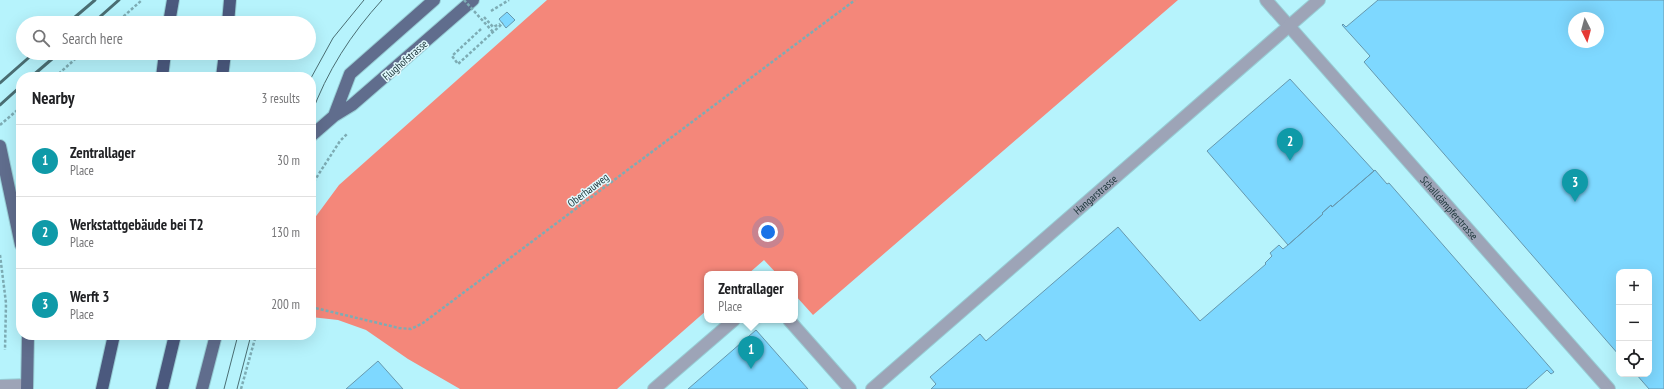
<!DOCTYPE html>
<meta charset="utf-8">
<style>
body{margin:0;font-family:"PT Sans Narrow",sans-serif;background:#f2f2f2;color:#202124}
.controls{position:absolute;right:12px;bottom:12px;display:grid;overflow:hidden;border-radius:8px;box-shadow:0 4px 16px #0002}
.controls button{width:36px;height:36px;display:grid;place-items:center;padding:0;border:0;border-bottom:1px solid #e0e0e0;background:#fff;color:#202124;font:20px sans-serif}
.compass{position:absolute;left:1568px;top:12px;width:36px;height:36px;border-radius:50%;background:#fff;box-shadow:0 4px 16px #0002;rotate:174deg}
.you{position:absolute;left:768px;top:232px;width:14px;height:14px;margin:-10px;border:3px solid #fff;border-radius:50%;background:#1a73e8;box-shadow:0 0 0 6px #1a73e833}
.badge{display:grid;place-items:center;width:26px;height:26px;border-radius:50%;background:#2563eb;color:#fff;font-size:13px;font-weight:700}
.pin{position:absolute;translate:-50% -33px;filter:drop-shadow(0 1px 2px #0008)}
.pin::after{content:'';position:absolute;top:21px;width:14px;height:12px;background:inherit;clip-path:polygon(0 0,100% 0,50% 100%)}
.popup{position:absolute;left:704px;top:271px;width:94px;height:52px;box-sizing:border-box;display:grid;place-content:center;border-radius:8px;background:#fff;filter:drop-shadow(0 1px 3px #0005);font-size:13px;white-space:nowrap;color:#757577}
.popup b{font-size:15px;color:#202124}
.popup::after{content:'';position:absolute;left:50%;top:100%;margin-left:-8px;border:8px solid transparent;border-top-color:#fff}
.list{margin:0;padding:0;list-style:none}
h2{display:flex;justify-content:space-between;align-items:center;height:52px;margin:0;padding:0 16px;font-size:17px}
h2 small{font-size:13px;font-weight:400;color:#757577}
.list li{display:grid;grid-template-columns:26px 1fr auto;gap:12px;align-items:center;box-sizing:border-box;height:72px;padding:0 16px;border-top:1px solid #e0e0e0}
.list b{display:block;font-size:15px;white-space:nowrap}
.list p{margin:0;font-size:13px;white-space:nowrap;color:#757577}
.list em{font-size:13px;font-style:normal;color:#757577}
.icon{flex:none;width:22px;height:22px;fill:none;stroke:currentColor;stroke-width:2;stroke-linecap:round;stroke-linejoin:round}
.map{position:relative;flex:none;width:1664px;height:389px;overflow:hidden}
.search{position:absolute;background:#fff;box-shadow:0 4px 16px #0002;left:16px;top:16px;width:300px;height:44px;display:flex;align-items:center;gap:10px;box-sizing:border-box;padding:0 14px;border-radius:22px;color:#757577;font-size:15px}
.panel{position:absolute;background:#fff;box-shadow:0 4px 16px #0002;left:16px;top:72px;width:300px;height:268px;border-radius:16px}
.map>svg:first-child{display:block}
</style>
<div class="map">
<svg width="1664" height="389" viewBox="0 0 1664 389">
<rect width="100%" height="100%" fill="#b6f3fc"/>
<path fill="#f4877a" d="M547,0H1178L813,315L795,295V274H777L764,260L748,274H707V310L617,389H460L408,359L366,330L338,320L311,317V223L339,185Z"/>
<path fill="#7ed8ff" stroke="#6698ae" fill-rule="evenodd" d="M1378,0H1664V389H1649L1636,374H1649V272H1619V355L1364,62L1370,56L1342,25L1343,24L1346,27ZM1574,18H1598V42H1574Z
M507,12L515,20L506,28L499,19Z
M1290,79L1374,171L1332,207L1331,205L1322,213L1323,214L1288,245L1207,151Z
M1375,170L1387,184L1389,183L1554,372L1551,374L1547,370L1526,389H931L936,384L930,377L980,334L986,341L1118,227L1200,321L1266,264L1265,263L1272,256L1270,253L1279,245L1283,249L1288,245L1323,214L1322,213L1331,205L1332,207Z
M756,330L808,389H688Z
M378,361L403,389H346Z"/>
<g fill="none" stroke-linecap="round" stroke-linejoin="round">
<defs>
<g id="minor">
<path id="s1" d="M1266,0L1609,389"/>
<path d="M789,320L850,389"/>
<path d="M0,386L27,385"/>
<path d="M654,389L734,320"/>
<path id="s2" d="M872,389L1319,0"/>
</g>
<path id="major" d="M334,116L350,74L434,0
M311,136L334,116L352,105L473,0
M0,146L21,245
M27,389L28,335
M202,389L216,335"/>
<path id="highway" d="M169,23L173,0
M228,23L230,0
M162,77L165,53
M222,77L225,53
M102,389L114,335
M162,389L175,335"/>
</defs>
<use href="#minor" stroke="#97cdd5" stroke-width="14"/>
<use href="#major" stroke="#97cdd5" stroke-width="14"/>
<use href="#highway" stroke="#97cdd5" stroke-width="14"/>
<path stroke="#7dacb4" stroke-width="2.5" stroke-dasharray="3 2" stroke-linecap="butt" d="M491,11L509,0
M484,17L493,27L500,24
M116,23L142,0
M481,29L452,56L458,64L503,23
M55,77L82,53
M0,125L21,107
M311,186L340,141L347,134
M0,255L6,303L5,350
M311,307L399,328L411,329L423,323L855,0
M241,389L256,335"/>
<use href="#minor" stroke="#9da4b7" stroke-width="12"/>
<use href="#major" stroke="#606d8d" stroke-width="12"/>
<use href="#highway" stroke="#4b597e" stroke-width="12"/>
<path stroke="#4a6e73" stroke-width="1" d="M311,78L333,38L364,0
M311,115C327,71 351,34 382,0
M224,389L238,335
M237,389L251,335"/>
<path stroke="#4a6e73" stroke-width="3" d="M68,23L95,0
M93,23L119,0
M31,77L59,53
M0,83L34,53
M0,105L21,86"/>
<path stroke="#7dacb4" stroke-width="2.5" stroke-dasharray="3 2" stroke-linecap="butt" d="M464,0L493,32"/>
</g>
<g text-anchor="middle" stroke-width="3" stroke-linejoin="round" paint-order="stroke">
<g font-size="11" fill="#1c3539" stroke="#e1f9fd">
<text transform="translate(405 60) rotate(-41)" y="4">Flughofstrasse</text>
<text transform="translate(588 190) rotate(-37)" y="4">Oberhauweg</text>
<text dy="4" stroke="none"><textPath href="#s2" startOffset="296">Hangarstrasse</textPath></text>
<text dy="4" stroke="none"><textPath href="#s1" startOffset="277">Schalldämpferstrasse</textPath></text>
</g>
</g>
</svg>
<div class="controls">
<button>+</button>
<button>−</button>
<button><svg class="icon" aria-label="locate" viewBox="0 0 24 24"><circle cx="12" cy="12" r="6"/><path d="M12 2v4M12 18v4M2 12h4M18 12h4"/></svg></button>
</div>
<svg class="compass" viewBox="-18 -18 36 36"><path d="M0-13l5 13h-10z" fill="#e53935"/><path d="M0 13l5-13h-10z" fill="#757577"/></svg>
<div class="you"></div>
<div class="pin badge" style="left:751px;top:369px;background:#0f9aa8">1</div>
<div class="popup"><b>Zentrallager</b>Place</div>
<div class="pin badge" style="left:1290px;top:161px;background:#0f9aa8">2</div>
<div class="pin badge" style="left:1575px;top:202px;background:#0f9aa8">3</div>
<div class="search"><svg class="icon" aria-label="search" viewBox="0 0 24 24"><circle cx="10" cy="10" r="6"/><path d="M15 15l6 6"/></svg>Search here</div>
<section class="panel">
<h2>Nearby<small>3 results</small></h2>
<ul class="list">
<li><span class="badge" style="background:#0f9aa8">1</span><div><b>Zentrallager</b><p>Place</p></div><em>30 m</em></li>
<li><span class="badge" style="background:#0f9aa8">2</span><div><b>Werkstattgebäude bei T2</b><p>Place</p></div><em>130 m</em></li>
<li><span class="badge" style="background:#0f9aa8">3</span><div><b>Werft 3</b><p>Place</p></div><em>200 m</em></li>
</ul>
</section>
</div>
